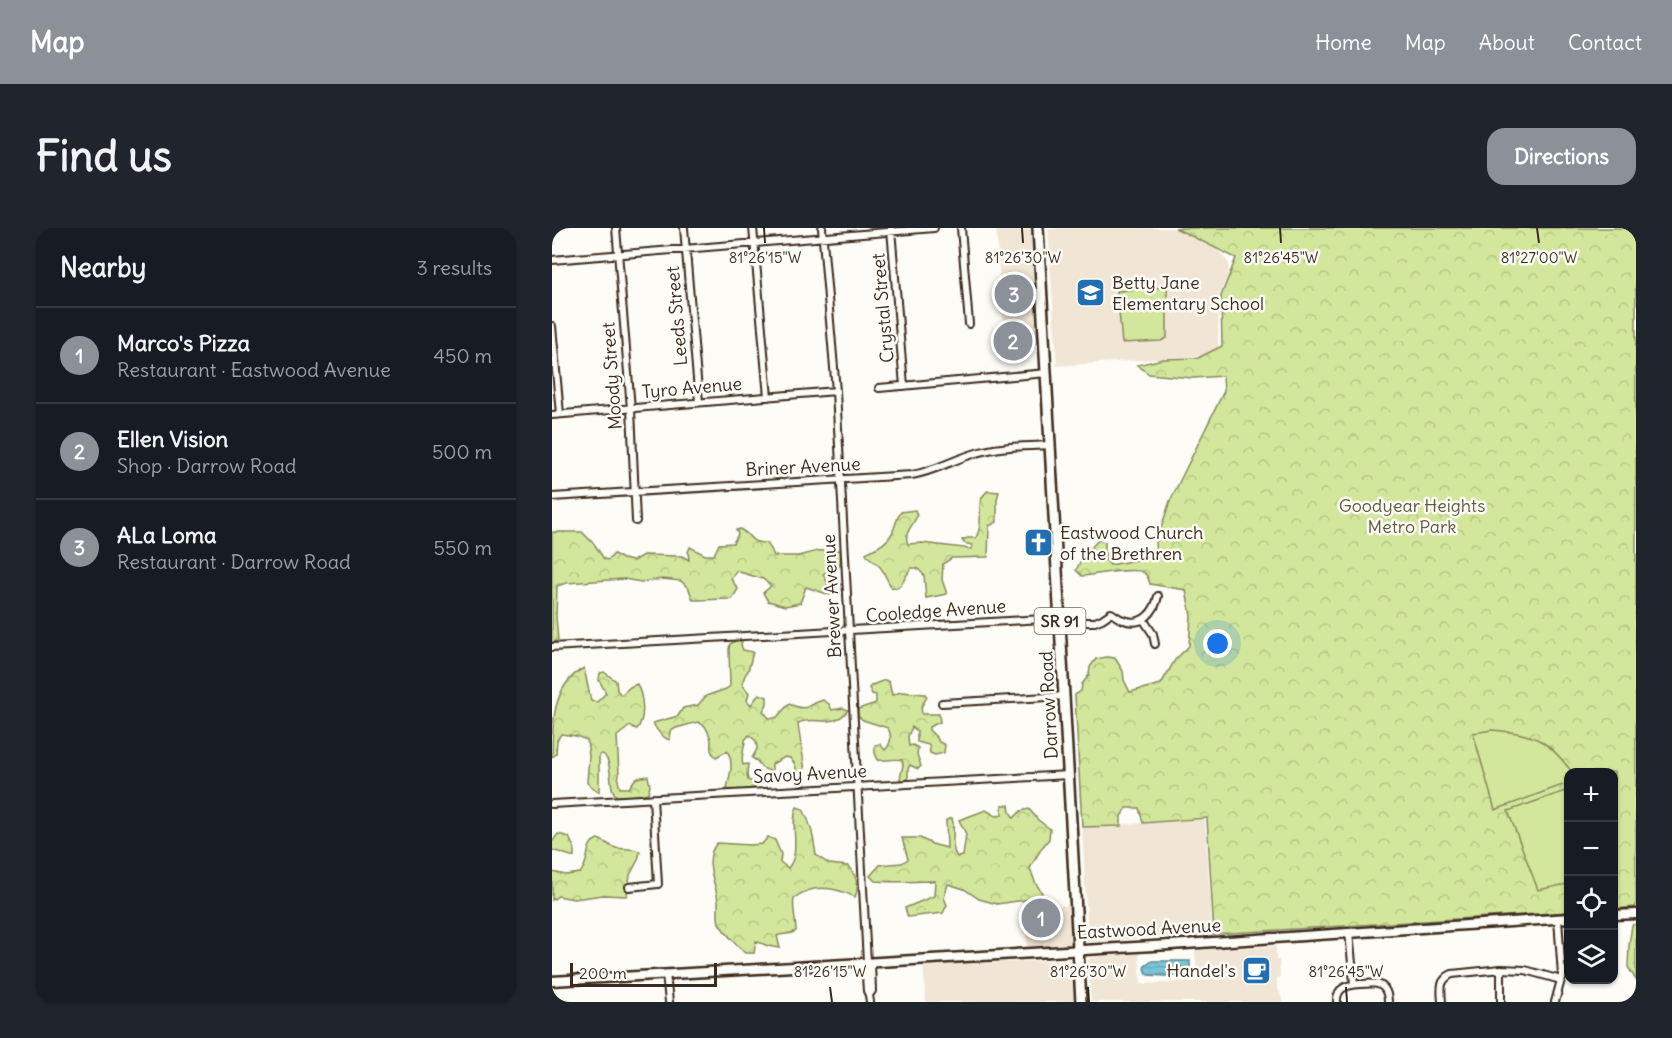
<!DOCTYPE html>
<meta charset="utf-8">
<style>
body{margin:0;font-family:Delius,sans-serif;background:#20242c;color:#f1f3f6}
.controls{position:absolute;right:18px;bottom:18px;display:grid;overflow:hidden;border-radius:12px;box-shadow:0 2px 4px #0004}
.controls button{width:54px;height:54px;display:grid;place-items:center;padding:0;border:0;border-bottom:2px solid #363941;background:#171b24;color:#f1f3f6;font:30px sans-serif}
.scale{position:absolute;left:18px;bottom:15px;width:147px;box-sizing:border-box;padding-left:6px;border:3px solid #3b2a1e;border-top:0;font-size:16px;line-height:21px;white-space:nowrap;color:#3b2a1e;-webkit-text-stroke:4px #fdfcf7;paint-order:stroke}
.you{position:absolute;left:666px;top:416px;width:21px;height:21px;margin:-15px;border:4px solid #fff;border-radius:50%;background:#1a73e8;box-shadow:0 0 0 9px #1a73e833}
.badge{display:grid;place-items:center;width:39px;height:39px;border-radius:50%;background:#8c9099;color:#fff;font-size:20px;font-weight:700}
.pin{position:absolute;translate:-50% -50%;border:3px solid #fff;box-shadow:0 2px 6px #0006}
.list{margin:0;padding:0;list-style:none}
h2{display:flex;justify-content:space-between;align-items:center;height:78px;margin:0;padding:0 24px;font-size:26px}
h2 small{font-size:20px;font-weight:400;color:#9ea1a6}
.list li{display:grid;grid-template-columns:39px 1fr auto;gap:18px;align-items:center;box-sizing:border-box;height:96px;padding:0 24px;border-top:2px solid #363941}
.list b{display:block;font-size:22px;white-space:nowrap}
.list p{margin:0;font-size:20px;white-space:nowrap;color:#9ea1a6}
.list em{font-size:20px;font-style:normal;color:#9ea1a6}
.icon{flex:none;width:33px;height:33px;fill:none;stroke:currentColor;stroke-width:2;stroke-linecap:round;stroke-linejoin:round}
.map{position:relative;flex:none;width:1084px;height:774px;overflow:hidden;border-radius:18px}
header{display:flex;align-items:center;gap:36px;box-sizing:border-box;height:84px;padding:0 30px;background:#8c9099;color:#fff}
header strong{font-size:28px}
nav{display:flex;gap:33px;margin-inline-start:auto;font-size:21px}
.intro{display:flex;align-items:center;justify-content:space-between;box-sizing:border-box;height:144px;padding:0 36px}
h1{margin:0;font-size:42px}
.button{padding:15px 27px;border-radius:18px;background:#8c9099;color:#fff;font-size:21px;font-weight:700}
main{display:flex;gap:36px;padding:0 36px}
aside{flex:1;background:#171b24;border-radius:18px;box-shadow:0 2px 4px #0004}
.map>svg:first-child{display:block}
</style>
<header>
<strong>Map</strong>
<nav><a>Home</a><a>Map</a><a>About</a><a>Contact</a></nav>
</header>
<div class="intro"><h1>Find us</h1><a class="button">Directions</a></div>
<main>
<aside>
<h2>Nearby<small>3 results</small></h2>
<ul class="list">
<li><span class="badge">1</span><div><b>Marco's Pizza</b><p>Restaurant · Eastwood Avenue</p></div><em>450 m</em></li>
<li><span class="badge">2</span><div><b>Ellen Vision</b><p>Shop · Darrow Road</p></div><em>500 m</em></li>
<li><span class="badge">3</span><div><b>ALa Loma</b><p>Restaurant · Darrow Road</p></div><em>550 m</em></li>
</ul>
</aside>
<div class="map">
<svg width="1084" height="774" viewBox="0 0 1084 774">
<defs>
<pattern id="forest-crowns" width="20" height="18" patternUnits="userSpaceOnUse" patternTransform="scale(1.5)"><rect width="20" height="18" fill="#d2e79b"/><path d="M2 6a3 3 0 1 1 6 0M12 15a3 3 0 1 1 6 0" fill="none" stroke="#b5c685"/></pattern>
<pattern id="water-rules" width="6" height="5" patternUnits="userSpaceOnUse" patternTransform="scale(1.5)"><rect width="6" height="5" fill="#79c5d8"/><path d="M0 2.5h6" fill="none" stroke="#6aa9b9"/></pattern>
</defs>
<rect width="100%" height="100%" fill="#fdfcf7"/>
<filter id="ink" filterUnits="userSpaceOnUse"><feTurbulence type="fractalNoise" baseFrequency=".0167" numOctaves="2"/><feDisplacementMap in="SourceGraphic" scale="12" xChannelSelector="R" yChannelSelector="G"/><feConvolveMatrix kernelMatrix="1 2 1 2 8 2 1 2 1" color-interpolation-filters="sRGB"/></filter>
<g filter="url(#ink)">
<path fill="#f1e6d5" d="M444,0H486L493,116L453,118Z
M511,0H621L666,22L677,36L676,47L667,67L666,123L660,127L505,138L496,1Z
M653,591L660,705L538,714L536,711L530,599Z
M524,677L527,721L475,724L473,680Z
M724,718V732H727L728,749L725,750V758L731,774H539L536,732L539,729L587,725L589,756L645,753L643,722Z
M518,732L520,733L522,774H374L371,735L420,733V735Z"/>
<path fill="url(#forest-crowns)" stroke="#86885c" stroke-width="1.5" d="M623,0H1084V679L1062,681V544H1017L1016,684L662,706L655,590L591,595L587,580H575L569,588V598L530,599L523,467L529,463L530,456L537,447L538,439L544,431L555,429L563,430L571,443L572,452L578,464L609,456L623,432L637,418L639,388L634,362L598,356C597,352 596,347 591,344C581,339 542,347 530,348L524,342L531,329L546,312L553,314V331L558,337C573,335 589,329 605,332L604,315L618,273L672,163L671,148L641,150L597,146L585,137L611,131L646,130L670,118L669,68L684,30Z
M436,263L447,264L445,271V294L437,298L436,329L400,330L391,336L390,352L395,366L374,370L372,347L365,340H359L349,357L344,360L339,359C329,341 333,341 315,328L314,325C323,320 333,317 339,307C343,300 344,291 349,284L363,282L365,288C361,298 351,305 356,316L370,315L420,321V317L412,315L410,312L416,310H424C426,305 428,301 428,295C429,284 425,270 436,263Z
M188,301C202,308 195,315 215,315L219,321L222,328H246L266,323L289,322L288,338L271,346L277,358L278,367L254,359L248,375L233,378L216,373L211,365L219,358L211,351L184,343L179,351L186,361L180,371L141,372L137,361L129,353L111,351L89,354L72,351L14,355L5,358L4,389L6,413L0,414V304H30L43,317L52,331L56,332L62,326L71,331L81,333L91,327L130,328L137,332L136,324L138,319L153,327H162L167,316L181,315L186,306L184,302Z
M183,413H190L189,417L191,422L201,424L196,443L193,447L190,456L197,465L195,472L199,477L207,466L215,469V476L211,483L217,490H224L237,476C257,484 252,478 271,472L277,476L280,482L291,480L296,482C281,502 265,487 246,495C248,515 254,536 253,556L248,558L243,536L238,530L233,529L220,536V544L210,540L205,533L200,530L205,521L204,513L197,507L193,512C193,520 188,529 191,537L196,536L195,546L196,552L203,555L202,562L174,564C177,551 183,534 175,523L164,529C157,523 159,520 159,512C158,507 155,502 153,498L146,494L124,500L119,503L118,512C110,510 104,501 101,495L126,488L131,480L146,477L154,468L174,461L178,458L177,421L178,416Z
M32,440L39,473L45,474L54,465L47,452L48,445L52,444L64,453L65,462L69,467L78,459L85,456C91,468 94,490 85,501L78,498L65,508L67,546L66,553L68,560H77L84,550L96,548L98,558L96,565C87,567 75,571 67,569C54,565 63,536 51,526L47,527V564L35,555L37,528L35,512L24,508L9,506L5,512L4,526L0,529C0,497 0,457 32,440Z
M333,452L337,454L340,467L349,464L373,466L375,469L369,479L370,486H387L388,494L377,499V502L385,510L387,514L393,517L392,525L383,527L378,525L377,517L365,514V503L360,499L356,508L357,518L361,517L366,520L365,526L369,538L366,541L358,537L356,541V549L352,554L348,551L351,537L350,532C342,530 334,533 326,532L323,525V517L328,516L333,522C340,515 340,508 336,500L311,492L306,488V481L324,475V467L320,466L317,460L320,457Z
M450,577H457L458,584L462,590L469,583L477,581L486,592L498,601L497,611L489,621L478,640L483,654L490,665L481,671L445,676L427,671L412,661L396,656L392,670L395,677L391,685L356,689L353,680L382,668L383,653C363,653 343,655 323,653L318,648L328,637L350,635L356,631L350,610H368L380,616L395,620L394,592L400,590C404,603 397,618 405,629L411,628L414,606L407,592L434,582L444,588L450,587Z
M245,579L251,581C260,598 261,608 264,627L277,636L296,638C304,647 308,658 303,669C283,659 262,655 242,670C240,680 244,693 244,703C236,708 231,705 225,708L228,720L216,718L204,713L202,725H193C184,716 175,707 168,697C164,690 167,681 166,673C164,654 150,632 165,615L198,617L210,616L216,609L223,612L229,626L228,634L236,640C250,624 237,597 245,579Z
M6,606L17,609L22,620V629L0,622V614Z
M46,611C53,613 57,618 64,620C72,622 80,619 88,624L86,632L78,647L75,668L51,667L22,671L6,668L0,672V644L14,647L28,645C30,642 32,640 33,636C37,627 34,615 46,611Z
M1084,696V752L1076,739L1077,717L1080,697Z"/>
<path fill="#d2e79b" stroke="#86885c" stroke-width="1.5" d="M615,59V110L609,113L570,115L565,63Z
M940,502C983,506 994,510 1020,544H1017L1016,555L943,582L921,505Z
M1016,562V656L986,662L956,583Z"/>
<path fill="url(#water-rules)" stroke="#60878e" stroke-width="1.5" d="M600,733H638V741L633,746L613,748L596,747L592,741L593,738Z"/>
<g fill="none" stroke-linecap="round" stroke-linejoin="round">
<defs>
<path id="street" d="M64,0L79,181L84,293
M132,0L147,174
M201,0L216,169
M270,0L284,163L315,734
M409,0L417,96
M339,1L352,158
M0,32L382,0
M0,98L8,186
M327,160L495,145
M0,187L284,163
M0,269L360,247C384,243 404,230 428,224C451,218 475,218 499,217
M591,391L601,406L603,416
M0,419L508,390L531,394H543L550,391L559,385C563,387 567,391 572,392C590,399 603,384 606,368
M390,475L513,468
M0,576L517,547
M77,659L106,656L101,570
M1006,691L1010,748
M797,704L802,756
M313,734L315,763L317,767
M949,741V774
M114,746L117,774
M318,774L317,767L320,763L319,734
M785,774C784,759 796,757 808,756C816,756 826,753 832,760C835,764 836,769 836,774
M890,774C889,761 887,752 900,746L949,741L973,742L1009,752
M1003,774L1009,752L1017,738"/>
<path id="secondary" d="M1062,687L1084,686
M0,753L618,717L1017,690"/>
<path id="primary" d="M486,0L529,774"/>
</defs>
<use href="#street" stroke="#3b2a1e" stroke-width="10"/>
<use href="#secondary" stroke="#3b2a1e" stroke-width="13"/>
<use href="#primary" stroke="#3b2a1e" stroke-width="14"/>
<use href="#street" stroke="#fdfcf7" stroke-width="6"/>
<use href="#secondary" stroke="#fdfcf7" stroke-width="8"/>
<use href="#primary" stroke="#fdfcf7" stroke-width="9"/>
</g>
</g>
<path fill="none" stroke="#3b2a1e" stroke-width="2" d="M212,0L213,15M470,0L471,15M728,0L729,15M985,0L987,15M278,759L280,774M536,759L537,774M794,759L795,774"/>
<defs>
<symbol id="school-square" viewBox="-11 -11 22 22"><rect x="-9" y="-9" width="18" height="18" rx="4" fill="#1f6fb2" stroke="#fdfcf7"/><path d="M0-5L7-2L0 1L-7-2ZM-4 1L0 2.5L4 1V4Q0 6-4 4Z" fill="#fff"/></symbol>
<symbol id="church-square" viewBox="-11 -11 22 22"><rect x="-9" y="-9" width="18" height="18" rx="4" fill="#1f6fb2" stroke="#fdfcf7"/><path d="M-1.2-6h2.4v3.5h3.3v2.4h-3.3V6h-2.4V-.1h-3.3v-2.4h3.3Z" fill="#fff"/></symbol>
<symbol id="cafe-square" viewBox="-11 -11 22 22"><rect x="-9" y="-9" width="18" height="18" rx="4" fill="#1f6fb2" stroke="#fdfcf7"/><path d="M-5.5-4.5H6V0H3Q3 3.5 0 3.5H-2.5Q-5.5 3.5-5.5 0ZM3-3.2v2h1.7v-2ZM-6 4.5H4V6H-6Z" fill="#fff"/></symbol>
</defs>
<g fill-rule="evenodd">
<use href="#school-square" x="522" y="48" width="33" height="33"/>
<use href="#church-square" x="470" y="298" width="33" height="33"/>
<use href="#cafe-square" x="688" y="726" width="33" height="33"/>
</g>
<g text-anchor="middle" stroke-width="5" stroke-linejoin="round" paint-order="stroke">
<rect fill="#fdfcf7" stroke="#75695f" stroke-width="1.5" x="482.5" y="380" width="51" height="26" rx="4.5"/>
<g font-size="16" font-weight="bold" fill="#3b2a1e">
<text x="508" y="399">SR 91</text>
</g>
<g font-size="18" fill="#3b2a1e" stroke="#fdfcf7" text-anchor="start">
<text x="560" y="61">Betty Jane<tspan x="560" dy="21">Elementary School</tspan></text>
<text x="508" y="311">Eastwood Church<tspan x="508" dy="21">of the Brethren</tspan></text>
<text x="684" y="749" text-anchor="end">Handel's</text>
</g>
<g font-size="18" fill="#3b2a1e" stroke="#fdfcf7">
<text transform="translate(331 80) rotate(-95)" y="6">Crystal Street</text>
<text transform="translate(125 88) rotate(-95)" y="6">Leeds Street</text>
<text transform="translate(60 148) rotate(-94)" y="6">Moody Street</text>
<text transform="translate(140 160) rotate(-5)" y="6">Tyro Avenue</text>
<text transform="translate(251 239) rotate(-3)" y="6">Briner Avenue</text>
<text transform="translate(280 368) rotate(-93)" y="6">Brewer Avenue</text>
<text transform="translate(384 383) rotate(-4)" y="6">Cooledge Avenue</text>
<text transform="translate(497 477) rotate(-93)" y="6">Darrow Road</text>
<text transform="translate(258 546) rotate(-3)" y="6">Savoy Avenue</text>
<text transform="translate(597 701) rotate(-3)" y="6">Eastwood Avenue</text>
</g>
<g font-size="18" fill="#61593d" stroke="#fdfcf7">
<text x="860" y="284">Goodyear Heights<tspan x="860" dy="21">Metro Park</tspan></text>
</g>
</g>
<g font-size="15" text-anchor="middle" fill="#3b2a1e" stroke="#fdfcf7" stroke-width="5" stroke-linejoin="round" paint-order="stroke">
<text x="213" y="35">81°26'15"W</text>
<text x="471" y="35">81°26'30"W</text>
<text x="729" y="35">81°26'45"W</text>
<text x="987" y="35">81°27'00"W</text>
<text x="278" y="749">81°26'15"W</text>
<text x="536" y="749">81°26'30"W</text>
<text x="794" y="749">81°26'45"W</text>
</g>
</svg>
<div class="controls">
<button>+</button>
<button>−</button>
<button><svg class="icon" aria-label="locate" viewBox="0 0 24 24"><circle cx="12" cy="12" r="6"/><path d="M12 2v4M12 18v4M2 12h4M18 12h4"/></svg></button>
<button><svg class="icon" aria-label="layers" viewBox="0 0 24 24"><path d="M12 4l9 5-9 5-9-5zM3 14l9 5 9-5"/></svg></button>
</div>
<div class="scale">200 m</div>
<div class="you"></div>
<div class="pin badge" style="left:489px;top:690px">1</div>
<div class="pin badge" style="left:461px;top:113px">2</div>
<div class="pin badge" style="left:462px;top:66px">3</div>
</div>
</main>
